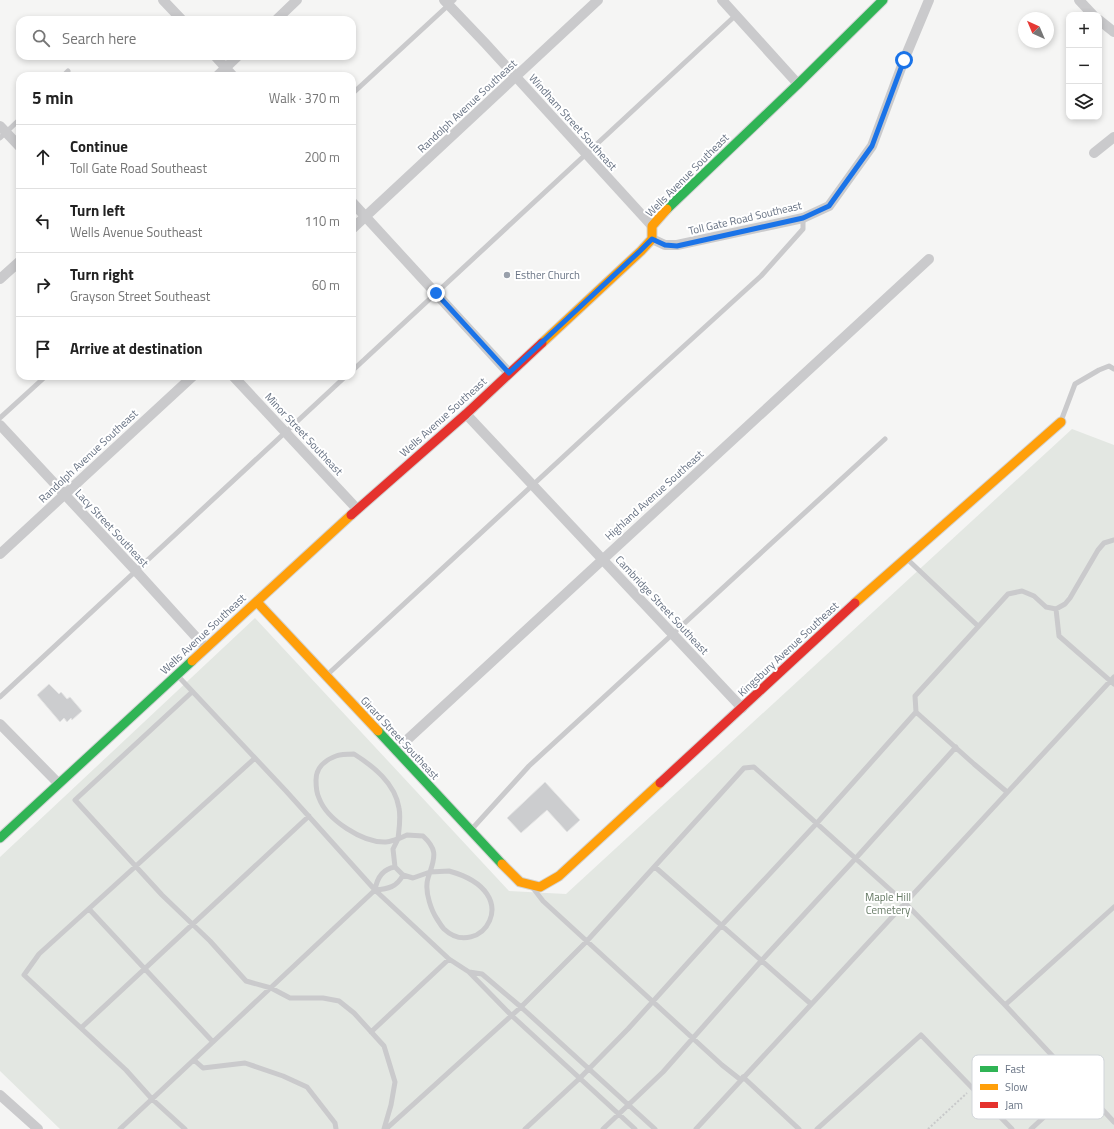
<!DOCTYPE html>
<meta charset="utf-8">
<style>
body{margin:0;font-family:"Titillium Web",sans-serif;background:#f6f6f6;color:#222}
.controls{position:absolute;right:12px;top:12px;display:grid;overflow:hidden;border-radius:8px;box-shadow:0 2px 6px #0003}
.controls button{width:36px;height:36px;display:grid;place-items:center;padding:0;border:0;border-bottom:1px solid #e0e0e0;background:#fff;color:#222;font:20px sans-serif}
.compass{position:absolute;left:1018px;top:12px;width:36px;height:36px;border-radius:50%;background:#fff;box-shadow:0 2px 6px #0003;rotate:316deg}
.stop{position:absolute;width:12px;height:12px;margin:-9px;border:3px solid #1a73e8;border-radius:50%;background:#fff}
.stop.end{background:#1a73e8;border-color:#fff;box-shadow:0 1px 4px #0008}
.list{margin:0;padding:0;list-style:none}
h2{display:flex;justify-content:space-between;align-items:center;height:52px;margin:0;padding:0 16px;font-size:17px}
h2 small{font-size:13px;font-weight:400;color:#767676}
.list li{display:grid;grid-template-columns:26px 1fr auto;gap:12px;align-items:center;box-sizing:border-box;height:64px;padding:0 16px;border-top:1px solid #e0e0e0}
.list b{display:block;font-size:15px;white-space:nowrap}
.list p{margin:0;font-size:13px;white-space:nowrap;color:#767676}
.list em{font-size:13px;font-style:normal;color:#767676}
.icon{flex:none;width:22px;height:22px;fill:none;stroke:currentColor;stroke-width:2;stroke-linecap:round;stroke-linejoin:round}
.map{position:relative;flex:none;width:1114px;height:1129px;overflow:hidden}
.search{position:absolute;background:#fff;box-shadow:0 2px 6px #0003;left:16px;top:16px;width:340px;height:44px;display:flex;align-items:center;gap:10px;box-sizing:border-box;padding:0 14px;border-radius:12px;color:#767676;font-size:15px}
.panel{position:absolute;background:#fff;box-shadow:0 2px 6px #0003;left:16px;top:72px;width:340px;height:308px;border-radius:12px}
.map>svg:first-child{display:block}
</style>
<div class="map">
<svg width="1114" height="1129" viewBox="0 0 1114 1129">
<rect width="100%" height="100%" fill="#f5f5f4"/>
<path fill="#e3e7e2" d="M1072,429L1114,445V1129H60L0,1071V857L255,618L509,891L566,894Z"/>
<path fill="#cccdcf" stroke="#e4e4e4" d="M49,684L59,694L61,692L67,699L70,697L82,711L72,720L71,718L67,722L64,718L60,722L37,695Z
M545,782L580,820L567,832L547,810L521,833L507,818Z"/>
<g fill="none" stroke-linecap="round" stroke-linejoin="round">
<defs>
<path id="fast" d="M667,209L798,84L883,0
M378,731L502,864
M0,838L192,661"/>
<path id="slow" d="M542,343L641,251L652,239V226L667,209
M257,602L378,731
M855,603L1061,422
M192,661L351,515
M502,864L520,882L540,887L559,876L660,783"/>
<path id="jam" d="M351,515L466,414L542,343
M660,783L855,603"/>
</defs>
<use href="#fast" stroke="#d2d3d4" stroke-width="11"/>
<use href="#slow" stroke="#d2d3d4" stroke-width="11"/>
<use href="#jam" stroke="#d2d3d4" stroke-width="11"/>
<path stroke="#c8c9ca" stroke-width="2" stroke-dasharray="2 2" stroke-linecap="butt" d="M928,1129L967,1093"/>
<path stroke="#cacacc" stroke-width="5" d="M63,76L68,71
M352,94L454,0
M0,138L20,119
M352,371L736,15
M0,418L46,376
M1061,421L1075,384L1099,370L1109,366L1114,369
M906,558L978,626
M1056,609L1059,636L1114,684
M177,675L286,791L375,890L449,959L469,972L482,974L521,1007L655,1129
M327,675L628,397L761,276L803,229V218
M192,692L75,800L162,895L210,941L246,981L271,988L290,998H323L339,1001L354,1013L384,1046L395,1082L391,1105L384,1129
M0,697L346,376
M916,712L974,764L1007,792
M354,754C373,766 395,783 399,808C401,818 399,829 398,839C394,840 390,842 386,842C363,843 327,820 319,798C316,792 316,787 316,780C316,768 325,760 336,756C341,754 349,754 354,754Z
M471,830L529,766L885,439
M395,867L393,849L398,839L407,835L423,836C436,848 436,855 430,872L413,878L403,875
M655,867L811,1004
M449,871C529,893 479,962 444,929C441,926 439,922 437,919C431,910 426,894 427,884C427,880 429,875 430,872Z
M533,888L543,901L722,1065L741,1080
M89,909L213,1042
M469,972L511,1015L635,1129
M1005,1005L1114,907
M81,1028L309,816
M371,1032L449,959
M194,1060L203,1068L245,1063L283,1076L307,1087L335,1123L336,1129
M743,1077L799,1129
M120,1129L375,890C377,878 382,869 395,867L403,875C397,887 388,889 375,890
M185,1129L152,1099L126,1070L24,975L39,954L255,758
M386,1129L521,1007L586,942L744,768L754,767L905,903L1005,1005L1114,1122
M525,1129L580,1078L628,1029L722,925L817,823L916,712L915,696L1008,594L1022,591L1034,596L1046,607L1056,609L1065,604L1070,598L1098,550L1104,543L1114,540
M603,1129L663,1072L762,960L856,858L956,747
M696,1129L1114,677
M817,1129L921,1035L1012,1129
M1031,1129L1079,1085"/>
<path stroke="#cacacc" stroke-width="10" d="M163,0L182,20
M444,0L485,43L652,226
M722,0L798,84
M1079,0L1093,15
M276,20L297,0
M1099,20L1114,32
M215,56L233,76
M217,76L238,56
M0,126L20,147
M1094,153L1114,137
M352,202L509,373
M352,229L598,0
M652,239L665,245H677L803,218L829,206L872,146L904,60L929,0
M0,279L20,261
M233,376L357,509
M466,414L742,708
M0,425L136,571L206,648
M0,554L193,376
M0,724L58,783
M396,750L929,259
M0,1095L38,1129"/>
<use href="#fast" stroke="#30b455" stroke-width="9"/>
<use href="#slow" stroke="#ff9f0a" stroke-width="9"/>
<use href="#jam" stroke="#e5322d" stroke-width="9"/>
</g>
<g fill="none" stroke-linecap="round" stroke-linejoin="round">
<path stroke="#1a73e8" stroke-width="5" d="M436,293L509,373L640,251L652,239L665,245L677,246L803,218L829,206L872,146L904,60"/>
</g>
<circle fill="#99a0ab" stroke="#fff" stroke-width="1.5" cx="507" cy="275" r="4"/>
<g text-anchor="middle" stroke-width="4" stroke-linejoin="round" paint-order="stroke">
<g font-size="11" fill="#677283" stroke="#fff">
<text transform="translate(467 106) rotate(-43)" y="4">Randolph Avenue Southeast</text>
<text transform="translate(573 122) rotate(48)" y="4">Windham Street Southeast</text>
<text transform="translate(687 175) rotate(-45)" y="4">Wells Avenue Southeast</text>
<text transform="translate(745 218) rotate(-13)" y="4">Toll Gate Road Southeast</text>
<text transform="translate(443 417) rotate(-42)" y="4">Wells Avenue Southeast</text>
<text transform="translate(304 434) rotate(47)" y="4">Minor Street Southeast</text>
<text transform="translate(88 456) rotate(-43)" y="4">Randolph Avenue Southeast</text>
<text transform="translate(654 495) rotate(-42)" y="4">Highland Avenue Southeast</text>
<text transform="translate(112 528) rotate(47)" y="4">Lacy Street Southeast</text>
<text transform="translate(662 605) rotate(47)" y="4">Cambridge Street Southeast</text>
<text transform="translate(203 634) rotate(-43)" y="4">Wells Avenue Southeast</text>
<text transform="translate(788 649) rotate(-43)" y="4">Kingsbury Avenue Southeast</text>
<text transform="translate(400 738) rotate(47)" y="4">Girard Street Southeast</text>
</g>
<g font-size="11" fill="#677283" stroke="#fff" text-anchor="start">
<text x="515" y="279">Esther Church</text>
</g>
<g font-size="11" fill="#667a65" stroke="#fff">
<text x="888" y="901">Maple Hill<tspan x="888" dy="13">Cemetery</tspan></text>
</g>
</g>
<rect x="972" y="1055" width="132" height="64" rx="6" fill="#fff" stroke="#d1d5da" stroke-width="1"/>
<rect x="980" y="1066" width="18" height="6" fill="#30b455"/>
<rect x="980" y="1084" width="18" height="6" fill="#ff9f0a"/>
<rect x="980" y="1102" width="18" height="6" fill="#e5322d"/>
<g font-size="11" fill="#677283">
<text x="1005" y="1073">Fast</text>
<text x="1005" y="1091">Slow</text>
<text x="1005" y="1109">Jam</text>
</g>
</svg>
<div class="controls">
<button>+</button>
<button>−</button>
<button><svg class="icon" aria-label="layers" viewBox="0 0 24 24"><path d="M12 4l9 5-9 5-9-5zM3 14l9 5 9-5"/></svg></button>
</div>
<svg class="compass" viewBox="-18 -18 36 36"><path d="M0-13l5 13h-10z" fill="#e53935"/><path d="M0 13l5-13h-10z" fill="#767676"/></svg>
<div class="stop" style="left:904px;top:60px"></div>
<div class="stop end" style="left:436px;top:293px"></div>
<div class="search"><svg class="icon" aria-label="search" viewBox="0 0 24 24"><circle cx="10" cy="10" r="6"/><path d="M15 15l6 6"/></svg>Search here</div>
<section class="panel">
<h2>5 min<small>Walk · 370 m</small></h2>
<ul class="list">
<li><svg class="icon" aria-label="ahead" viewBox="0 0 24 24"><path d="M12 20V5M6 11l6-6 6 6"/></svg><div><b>Continue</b><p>Toll Gate Road Southeast</p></div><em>200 m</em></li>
<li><svg class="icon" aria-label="left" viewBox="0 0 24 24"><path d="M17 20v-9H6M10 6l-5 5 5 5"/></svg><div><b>Turn left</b><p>Wells Avenue Southeast</p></div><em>110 m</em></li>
<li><svg class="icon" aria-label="right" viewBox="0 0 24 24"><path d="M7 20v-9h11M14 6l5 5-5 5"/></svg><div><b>Turn right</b><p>Grayson Street Southeast</p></div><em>60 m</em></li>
<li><svg class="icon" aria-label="arrive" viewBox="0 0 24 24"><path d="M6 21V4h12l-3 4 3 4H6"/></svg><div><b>Arrive at destination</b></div></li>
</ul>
</section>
</div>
